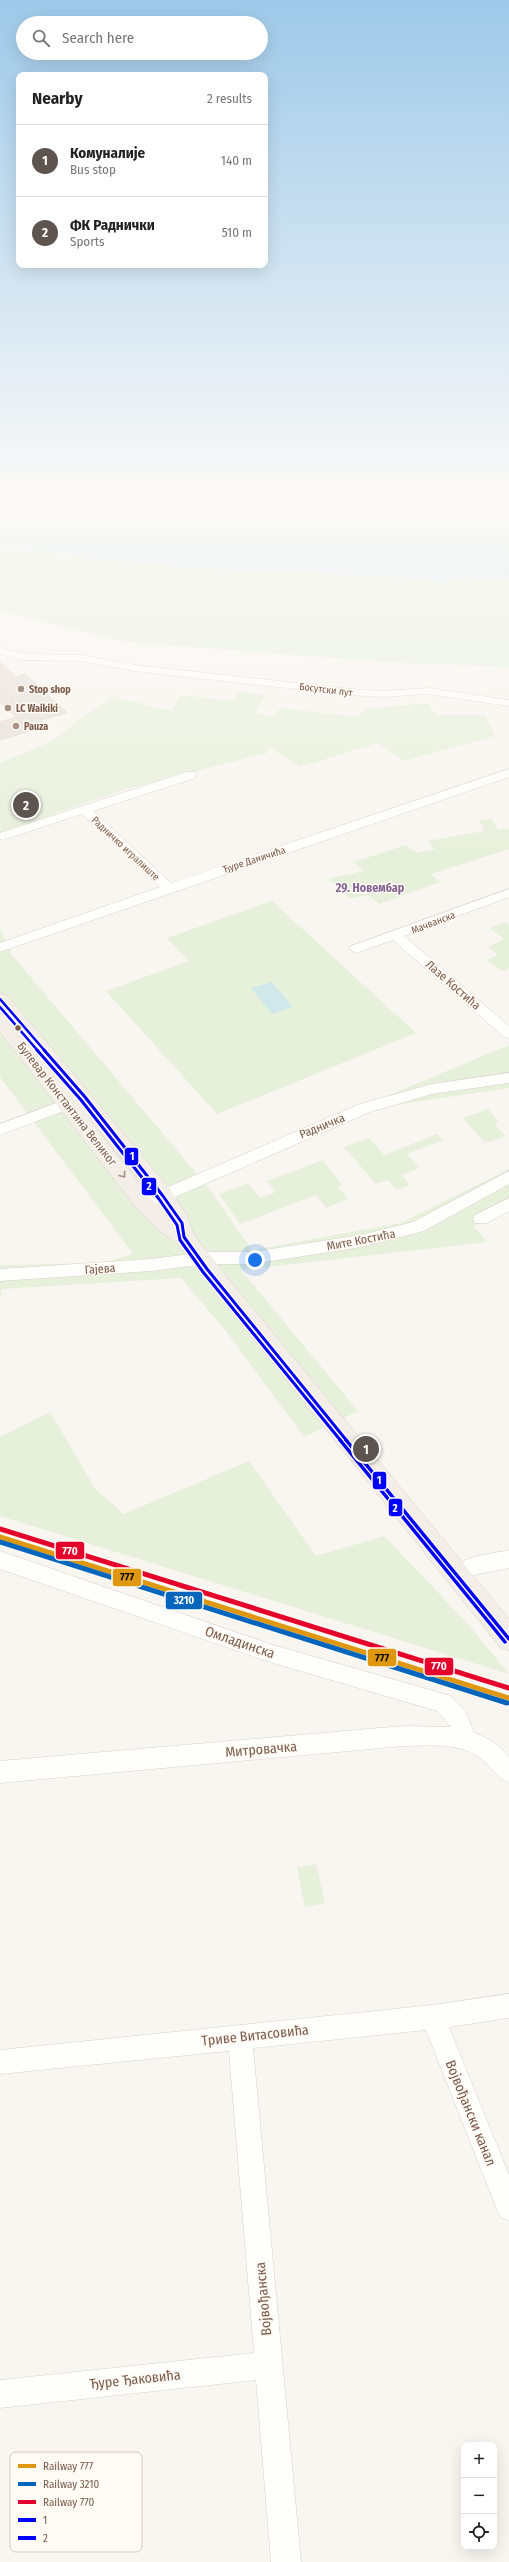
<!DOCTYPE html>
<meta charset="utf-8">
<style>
body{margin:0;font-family:"Fira Sans Condensed",sans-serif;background:#f2f2f2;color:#222}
.controls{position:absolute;right:12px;bottom:12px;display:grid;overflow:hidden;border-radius:8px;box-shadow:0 4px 16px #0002}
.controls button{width:36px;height:36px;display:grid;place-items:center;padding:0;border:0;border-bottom:1px solid #e0e0e0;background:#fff;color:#222;font:20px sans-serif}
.you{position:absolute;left:255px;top:1260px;width:14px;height:14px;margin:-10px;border:3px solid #fff;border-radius:50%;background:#1a73e8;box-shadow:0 0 0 6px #1a73e833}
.badge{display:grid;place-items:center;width:26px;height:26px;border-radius:50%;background:#5d544f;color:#fff;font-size:13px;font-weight:700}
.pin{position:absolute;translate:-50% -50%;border:2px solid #fff;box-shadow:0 1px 4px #0006}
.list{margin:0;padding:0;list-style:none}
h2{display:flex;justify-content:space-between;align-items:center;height:52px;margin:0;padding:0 16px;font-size:17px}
h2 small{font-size:13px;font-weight:400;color:#767676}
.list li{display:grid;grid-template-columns:26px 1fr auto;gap:12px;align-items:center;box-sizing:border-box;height:72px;padding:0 16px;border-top:1px solid #e0e0e0}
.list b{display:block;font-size:15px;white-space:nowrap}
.list p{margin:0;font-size:13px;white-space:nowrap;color:#767676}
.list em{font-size:13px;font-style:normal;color:#767676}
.icon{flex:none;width:22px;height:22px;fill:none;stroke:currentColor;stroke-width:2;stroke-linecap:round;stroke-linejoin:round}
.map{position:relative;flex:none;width:509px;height:2562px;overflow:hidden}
.search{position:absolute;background:#fff;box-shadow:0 4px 16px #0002;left:16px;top:16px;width:252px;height:44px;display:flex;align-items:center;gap:10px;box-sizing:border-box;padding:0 14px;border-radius:22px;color:#767676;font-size:15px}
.panel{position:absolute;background:#fff;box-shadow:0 4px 16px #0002;left:16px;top:72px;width:252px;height:196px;border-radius:8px}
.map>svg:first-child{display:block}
</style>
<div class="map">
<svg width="509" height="2562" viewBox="0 0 509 2562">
<rect width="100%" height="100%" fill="#f9f5f0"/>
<path fill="#e7f0db" d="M0,547L128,562L242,571L362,574L445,582L466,578L509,580V667L386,662L127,642L0,611Z
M239,692L265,695L256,713L274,716L280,708L359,717L363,709L429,703L435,715H485L495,736L404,761L378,743L300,767L269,746L267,753L123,790L0,833V763L50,742L112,696L171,711L181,695L234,701Z
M492,819L498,830L509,829V849L431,874L440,882L380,904L367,895L350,899L329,879L363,871L354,862L406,845L417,853L435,849L427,841L484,831L479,820Z
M272,901L416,1033L217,1114L106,991L189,961L167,938Z
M504,922L509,925V968L502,971L487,960L498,955L488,947L504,939L490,928Z
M0,928L12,955L208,1187L252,1250L401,1223L509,1169V1206L473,1226L487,1242L241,1270L358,1411L304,1437L226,1331L181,1278L2,1289L0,1301V1265L103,1263L133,1254L0,1077Z
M509,1045V1088L388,1106L387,1096Z
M488,1109L499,1122L494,1124L506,1136L485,1143L463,1118Z
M437,1134L443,1140L407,1154L419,1168L402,1175L410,1185L397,1190L388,1180L376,1184L344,1147L369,1138L384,1155Z
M323,1160L342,1185L338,1187L348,1199L326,1208L316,1195L240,1224L219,1194L248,1183L260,1198L276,1192L267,1181Z
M50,1412L96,1490L124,1514L249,1461L316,1556L384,1536L467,1623L509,1674L0,1516V1437Z
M316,1864L325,1903L305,1907L297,1867Z"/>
<path fill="#d0e8ea" d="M0,500H509V580L466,578L445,582L362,574L242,571L128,562L0,547Z
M272,982L293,1007L272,1014L251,988Z"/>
<path fill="#e6ded7" stroke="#e2d8d2" d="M0,662L16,677L25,674L67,713L41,720L47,726L0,740V722L16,717L0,702Z"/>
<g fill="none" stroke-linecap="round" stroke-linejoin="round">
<defs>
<path id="minor" d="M0,648L25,654L81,655L135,665L351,689L383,691L428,688L509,700V706L428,694L383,697L351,695L135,671L81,661L25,660L0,654Z
M509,769V777L0,952V943L160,887L82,814L3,840L0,839V833L187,772H195V778L93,811L171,883Z
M509,889V897L404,936L509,1026V1039L504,1037L393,940L356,953L349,949L351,946Z
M509,1073V1083L432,1094L370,1112L150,1208H138L136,1204L138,1200L360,1104L432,1084Z
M80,1094L85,1095L88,1099L85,1103L0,1135V1124Z
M509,1171V1184L424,1231L361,1247L253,1264H206L151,1271L0,1281V1269L151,1259L206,1252H253L361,1235L413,1222Z
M509,1198V1211L487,1223H475L473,1219L475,1215Z
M509,1550V1568L474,1575L457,1586L450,1583L447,1577C458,1555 488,1555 509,1550Z
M0,1551L273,1645L451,1696L465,1711L474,1732L494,1742L509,1756V1783C496,1777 490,1765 479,1757C457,1742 427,1746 403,1746L0,1783V1761L403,1726L451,1727L437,1711L273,1663L0,1569Z
M509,1994V2018L449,2027L509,2175V2221L500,2217L426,2030L253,2048L301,2562H271L256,2380L0,2408V2380L254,2353L229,2051L0,2074V2050L433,2005Z"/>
<path id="major" d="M0,993L6,995L23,1014L170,1189L187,1215L194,1235L232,1283L509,1619V1651L500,1647L176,1242L159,1231L137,1209L0,1032V1014L4,1015L0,1011ZM84,1112L163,1209L151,1199Z"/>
</defs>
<use href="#minor" stroke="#d7d1cb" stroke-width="1"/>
<use href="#major" stroke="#dad1cc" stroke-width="1"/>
<use href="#minor" fill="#fefefd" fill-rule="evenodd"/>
<use href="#major" fill="#f3eee8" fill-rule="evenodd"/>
<defs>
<path id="bus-1-far2" d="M0,999L45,1051"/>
<path id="bus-1-far1" d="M44,1050L85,1097L163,1196L182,1223L184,1237L207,1269L347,1441"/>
<path id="bus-1" d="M346,1440L509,1639"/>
<path id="bus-2-far2" d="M0,1007L38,1051"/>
<path id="bus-2-far1" d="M37,1050L81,1100L159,1199L177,1225L180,1240L203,1272L341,1441"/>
<path id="bus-2" d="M340,1440L505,1642"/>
</defs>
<use href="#bus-1-far2" stroke="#fffaf3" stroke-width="5"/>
<use href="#bus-1-far1" stroke="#fffaf3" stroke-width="6"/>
<use href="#bus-1" stroke="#fffaf3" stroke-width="6"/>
<use href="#bus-2-far2" stroke="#fffaf3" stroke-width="5"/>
<use href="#bus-2-far1" stroke="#fffaf3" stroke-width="6"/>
<use href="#bus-2" stroke="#fffaf3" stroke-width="6"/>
<use href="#bus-1-far2" stroke="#00f" stroke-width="2.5"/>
<use href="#bus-1-far1" stroke="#00f" stroke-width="3"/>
<use href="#bus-1" stroke="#00f" stroke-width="3.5"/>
<use href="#bus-2-far2" stroke="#00f" stroke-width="2.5"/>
<use href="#bus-2-far1" stroke="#00f" stroke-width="3"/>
<use href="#bus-2" stroke="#00f" stroke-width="3.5"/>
<defs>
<path id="rail-1" d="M0,1537L509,1698"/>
<path id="rail-2" d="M0,1542L507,1703"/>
<path id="rail-3" d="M0,1529L509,1688"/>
</defs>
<use href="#rail-1" stroke="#fffaf3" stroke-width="8"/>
<use href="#rail-2" stroke="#fffaf3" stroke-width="8"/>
<use href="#rail-3" stroke="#fffaf3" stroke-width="8"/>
<use href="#rail-1" stroke="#de970f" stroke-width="5"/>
<use href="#rail-2" stroke="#0065bd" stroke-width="5"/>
<use href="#rail-3" stroke="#e4002b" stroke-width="5"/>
</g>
<defs><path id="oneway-chevron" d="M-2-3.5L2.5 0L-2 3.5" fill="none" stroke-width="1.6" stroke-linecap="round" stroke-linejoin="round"/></defs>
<use stroke="#a48f83" href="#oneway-chevron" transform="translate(123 1175) rotate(53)"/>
<linearGradient id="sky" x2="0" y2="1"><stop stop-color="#9ec9e9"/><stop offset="0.58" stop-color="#fcfaf8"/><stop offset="1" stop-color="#fcfaf8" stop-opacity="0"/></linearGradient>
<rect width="509" height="858" fill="url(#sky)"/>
<g fill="#a69286" stroke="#fffaf3" stroke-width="1.5">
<circle cx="21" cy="689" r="4"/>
<circle cx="8" cy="708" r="4"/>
<circle cx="16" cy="726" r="4"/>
</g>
<circle fill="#7a5c4d" stroke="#fffaf3" stroke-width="1.5" cx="18" cy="1028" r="3.5"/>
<g text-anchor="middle" stroke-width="3" stroke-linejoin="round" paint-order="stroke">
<g font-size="10" font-weight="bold" fill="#7a5c4d" stroke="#fffaf3" text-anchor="start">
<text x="29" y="693">Stop shop</text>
<text x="16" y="712">LC Waikiki</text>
<text x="24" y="730">Pauza</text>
</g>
<g font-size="10" fill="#7a5c4d" stroke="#fffaf3">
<text transform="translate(326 689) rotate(7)" y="4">Босутски пут</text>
<text transform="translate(126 848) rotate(43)" y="4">Радничко игралиште</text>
<text transform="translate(254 859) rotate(-18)" y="4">Ђуре Даничића</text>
<text transform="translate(433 922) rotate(-21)" y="4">Мачванска</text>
</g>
<g font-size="12" font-weight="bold" fill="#846695" stroke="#fffaf3">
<text x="370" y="892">29. Новембар</text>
</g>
<g font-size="12" fill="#7a5c4d" stroke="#fffaf3">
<text transform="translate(453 985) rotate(41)" y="4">Лазе Костића</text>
<text transform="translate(67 1104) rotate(52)" y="4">Булевар Константина Великог</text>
<text transform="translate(322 1126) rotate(-22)" y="4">Радничка</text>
<text transform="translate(361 1240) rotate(-11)" y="4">Мите Костића</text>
<text transform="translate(100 1269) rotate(-4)" y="4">Гајева</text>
</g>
<g font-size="14" fill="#7a5c4d" stroke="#fffaf3">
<text transform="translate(240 1642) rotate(19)" y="5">Омладинска</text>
<text transform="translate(261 1749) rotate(-5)" y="5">Митровачка</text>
<text transform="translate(255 2035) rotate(-6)" y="5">Триве Витасовића</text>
<text transform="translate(471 2113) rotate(68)" y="5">Војвођански канал</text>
<text transform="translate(263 2299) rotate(-95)" y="5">Војвођанска</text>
<text transform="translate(135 2379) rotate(-6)" y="5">Ђуре Ђаковића</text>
</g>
</g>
<rect x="10" y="2452" width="132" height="100" rx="6" fill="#fffaf3" stroke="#d7cbc1" stroke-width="1"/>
<rect x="18" y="2464" width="18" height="4" fill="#de970f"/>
<rect x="18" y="2482" width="18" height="4" fill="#0065bd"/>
<rect x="18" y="2500" width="18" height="4" fill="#e4002b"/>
<rect x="18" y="2518" width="18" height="4" fill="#00f"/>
<rect x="18" y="2536" width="18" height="4" fill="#00f"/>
<g font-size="11" fill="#7a5c4d">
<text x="43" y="2470">Railway 777</text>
<text x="43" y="2488">Railway 3210</text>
<text x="43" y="2506">Railway 770</text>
<text x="43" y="2524">1</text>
<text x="43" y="2542">2</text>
</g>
<g stroke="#fffaf3" stroke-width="1.5">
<rect x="124" y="1147" width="15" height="19" rx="4" fill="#00f"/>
<rect x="141" y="1177" width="16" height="19" rx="4" fill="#00f"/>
<rect x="372" y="1471" width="15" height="19" rx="4" fill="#00f"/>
<rect x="388" y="1498" width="15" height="19" rx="4" fill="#00f"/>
<rect x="55" y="1541" width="30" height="19" rx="4" fill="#e4002b"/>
<rect x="112" y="1568" width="30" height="19" rx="4" fill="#de970f"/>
<rect x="165" y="1591" width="38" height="19" rx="4" fill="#0065bd"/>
<rect x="367" y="1648" width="30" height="19" rx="4" fill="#de970f"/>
<rect x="424" y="1657" width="30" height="19" rx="4" fill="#e4002b"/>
</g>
<g font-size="11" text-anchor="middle" font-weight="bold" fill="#fff">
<text x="132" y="1160">1</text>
<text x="149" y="1190">2</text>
<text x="379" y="1484">1</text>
<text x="395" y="1512">2</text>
<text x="70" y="1555">770</text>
<text x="184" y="1604">3210</text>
<text x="439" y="1670">770</text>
</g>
<g font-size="11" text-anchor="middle" font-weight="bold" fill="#111">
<text x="127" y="1581">777</text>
<text x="382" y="1662">777</text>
</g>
</svg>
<div class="controls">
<button>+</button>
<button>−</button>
<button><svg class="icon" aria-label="locate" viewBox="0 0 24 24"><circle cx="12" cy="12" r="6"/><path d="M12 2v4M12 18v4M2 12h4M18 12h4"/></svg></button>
</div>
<div class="you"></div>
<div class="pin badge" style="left:366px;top:1449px">1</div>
<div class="pin badge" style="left:26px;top:805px">2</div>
<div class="search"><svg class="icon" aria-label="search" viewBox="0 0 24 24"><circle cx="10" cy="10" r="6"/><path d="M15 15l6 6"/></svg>Search here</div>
<section class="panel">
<h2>Nearby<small>2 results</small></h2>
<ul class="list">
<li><span class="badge">1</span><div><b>Комуналије</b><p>Bus stop</p></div><em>140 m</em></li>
<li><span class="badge">2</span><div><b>ФК Раднички</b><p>Sports</p></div><em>510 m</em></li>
</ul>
</section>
</div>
